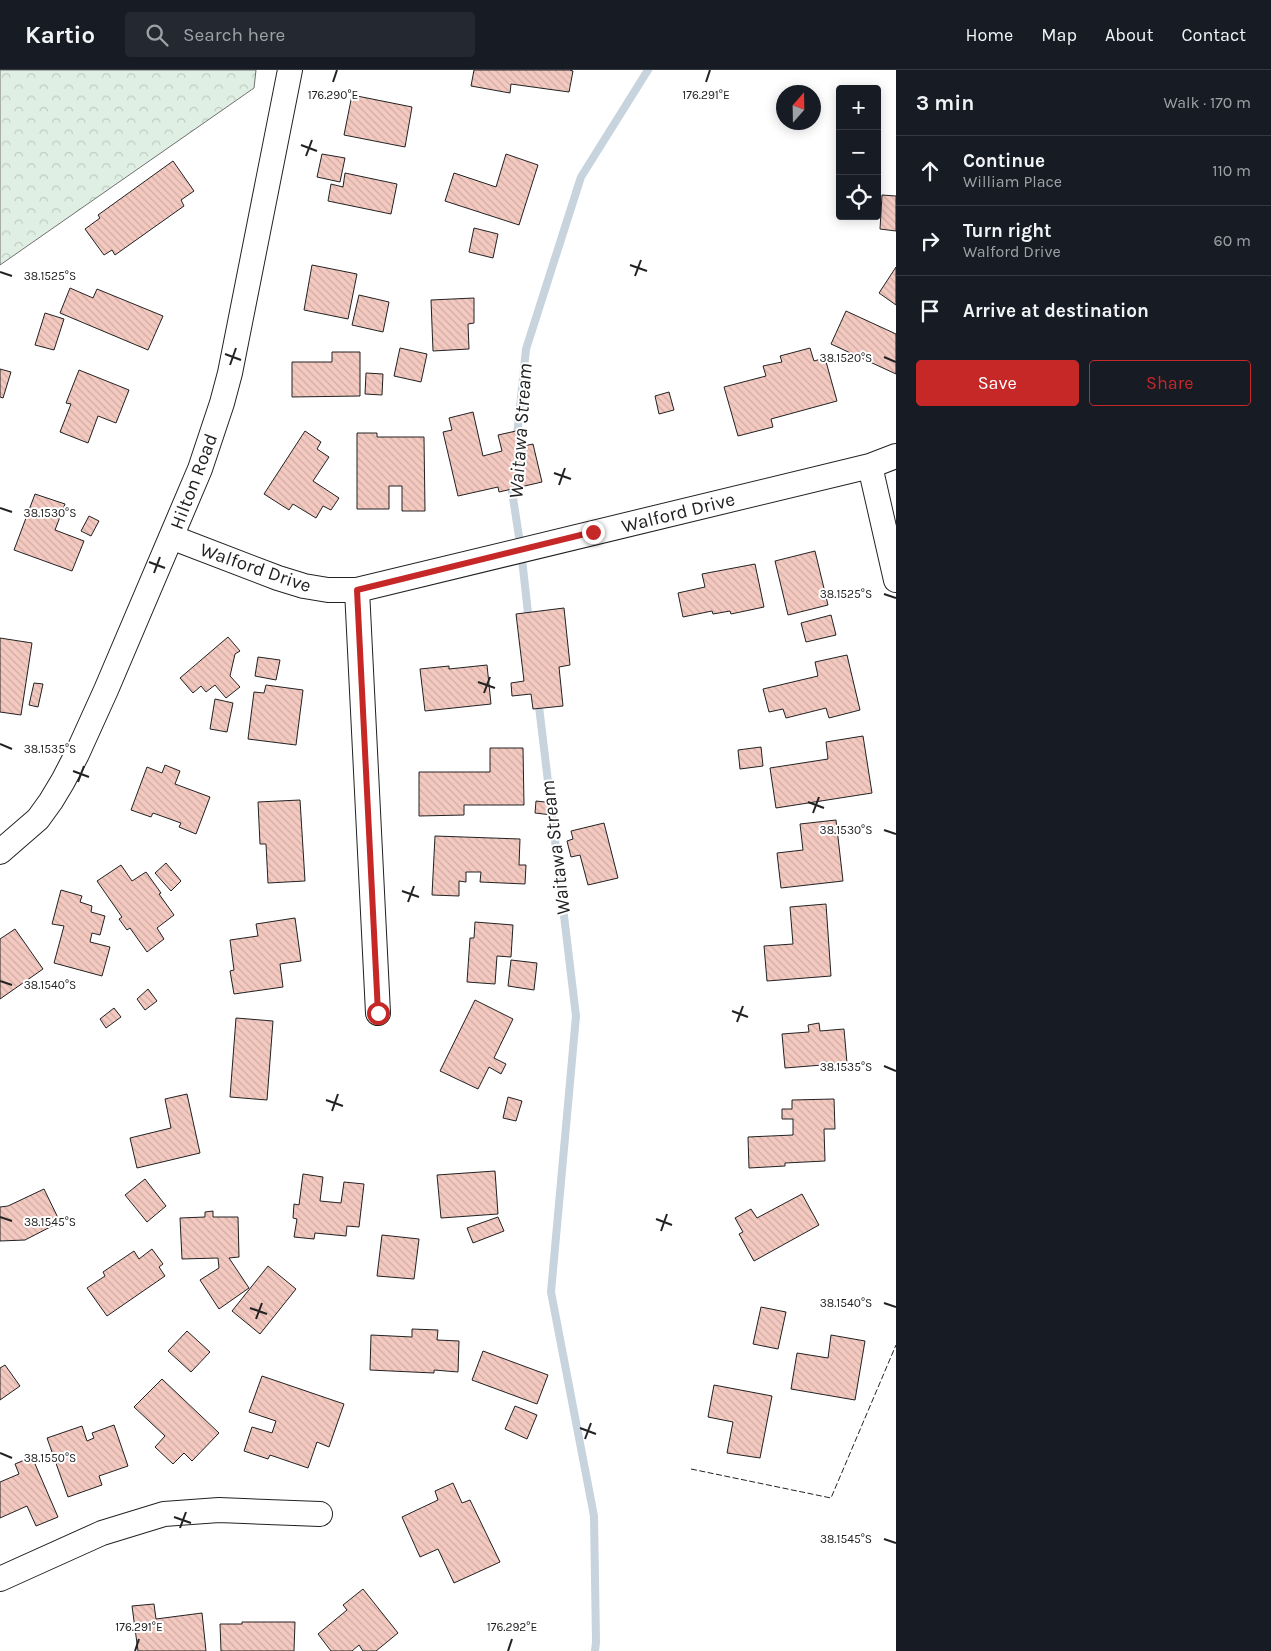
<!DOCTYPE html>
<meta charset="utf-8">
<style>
body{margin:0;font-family:Karla,sans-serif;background:#242831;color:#f1f3f6}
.controls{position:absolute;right:15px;top:15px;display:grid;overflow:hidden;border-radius:5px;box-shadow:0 2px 12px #0003}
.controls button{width:45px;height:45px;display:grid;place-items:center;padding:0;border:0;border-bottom:1px solid #363941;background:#171b24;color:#f1f3f6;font:25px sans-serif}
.compass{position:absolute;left:776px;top:15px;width:45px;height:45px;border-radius:50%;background:#171b24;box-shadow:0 2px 12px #0003;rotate:20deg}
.stop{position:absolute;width:15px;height:15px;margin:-11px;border:4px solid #c62828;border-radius:50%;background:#fff}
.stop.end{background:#c62828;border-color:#fff;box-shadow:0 1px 5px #0008}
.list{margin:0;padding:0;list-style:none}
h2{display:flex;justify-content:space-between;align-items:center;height:65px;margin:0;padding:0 20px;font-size:21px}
h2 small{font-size:16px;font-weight:400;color:#9ea1a6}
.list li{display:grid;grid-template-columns:32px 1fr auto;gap:15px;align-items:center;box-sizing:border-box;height:70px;padding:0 20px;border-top:1px solid #363941}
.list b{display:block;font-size:19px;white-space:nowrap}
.list p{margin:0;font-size:16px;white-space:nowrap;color:#9ea1a6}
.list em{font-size:16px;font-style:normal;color:#9ea1a6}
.actions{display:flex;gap:10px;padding:15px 20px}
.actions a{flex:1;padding:11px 0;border:1px solid #c62828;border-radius:5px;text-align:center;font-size:18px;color:#c62828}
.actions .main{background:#c62828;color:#fff}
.icon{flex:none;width:28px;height:28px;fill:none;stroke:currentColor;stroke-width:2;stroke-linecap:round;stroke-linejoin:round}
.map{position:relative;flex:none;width:896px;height:1581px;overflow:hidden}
header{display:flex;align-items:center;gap:30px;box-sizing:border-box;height:70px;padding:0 25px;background:#171b24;border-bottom:1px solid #363941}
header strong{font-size:24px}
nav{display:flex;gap:28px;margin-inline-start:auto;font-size:18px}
.search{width:350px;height:45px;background:#242831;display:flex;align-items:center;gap:12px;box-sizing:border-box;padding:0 18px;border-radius:5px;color:#9ea1a6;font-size:19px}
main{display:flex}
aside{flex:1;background:#171b24}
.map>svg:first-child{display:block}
</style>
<header>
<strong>Kartio</strong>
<div class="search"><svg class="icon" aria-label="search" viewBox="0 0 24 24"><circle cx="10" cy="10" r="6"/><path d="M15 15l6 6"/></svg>Search here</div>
<nav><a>Home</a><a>Map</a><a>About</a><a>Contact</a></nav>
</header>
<main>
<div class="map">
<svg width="896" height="1581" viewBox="0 0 896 1581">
<defs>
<pattern id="forest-crowns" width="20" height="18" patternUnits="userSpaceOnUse" patternTransform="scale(1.25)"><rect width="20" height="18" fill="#e0efe3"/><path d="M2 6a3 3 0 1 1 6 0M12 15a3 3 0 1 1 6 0" fill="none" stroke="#c0cdc2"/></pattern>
<pattern id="building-back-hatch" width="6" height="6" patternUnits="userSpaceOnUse" patternTransform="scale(1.25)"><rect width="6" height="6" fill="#f3c9c0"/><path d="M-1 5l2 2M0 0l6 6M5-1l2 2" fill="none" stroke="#d0aca5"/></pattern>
</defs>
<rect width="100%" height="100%" fill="#fff"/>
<path fill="url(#forest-crowns)" stroke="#6f6f6f" d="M0,0H256L254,18L0,195Z"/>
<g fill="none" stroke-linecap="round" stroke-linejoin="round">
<path stroke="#c7d3dd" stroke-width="8" d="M516,376L526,279L581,107L648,0
M513,410L512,421L521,480L529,552
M538,628L576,946L551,1222L594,1446L596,1572L595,1581"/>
</g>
<path fill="url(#building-back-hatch)" stroke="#222" d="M474,0H570L573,1L569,22L511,14L510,23L471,16Z
M352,25L412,37L405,77L344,65Z
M322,84L345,88L340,112L317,107Z
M506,84L538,95L519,155L445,131L454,103L496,117Z
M173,91L194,121L181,130L184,136L115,185L112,180L104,185L85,159L100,148L98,145Z
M345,103L397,114L391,144L328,131L331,114L343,117Z
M882,125L896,126V161L880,159Z
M474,158L498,164L493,188L469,182Z
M312,195L357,204L348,249L304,240Z
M896,197V235L879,223Z
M70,218L93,228L97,219L163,246L148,280L60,243Z
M359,225L389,232L383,262L352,255Z
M474,228V253L468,254L469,279L433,281L431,230Z
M846,241L896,264V304L831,274Z
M45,243L64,249L54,280L35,275Z
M400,278L427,284L421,312L394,306Z
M810,278L814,291L825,288L837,331L771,349L773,357L738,366L724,317L766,306L763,296L782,292L780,286Z
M332,282H360V326L292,327V292H332Z
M0,299L11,302L3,328L0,327Z
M79,300L129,320L116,353L98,346L88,373L60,362L71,334L66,333Z
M366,303L383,304L382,325L365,324Z
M669,322L674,340L659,344L655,326Z
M473,342L483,386L502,381L498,365L516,361L519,377L533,374L542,412L499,422L498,417L458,426L443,362L452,360L449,348Z
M305,361L321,372L317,379L329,387L313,411L339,428L331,440L323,436L316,448L293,434L289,440L264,424Z
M357,363H377V367H424L425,441H402V416H389V439H357Z
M35,424L65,434L55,460L84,471L72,501L14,480Z
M89,446L99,451L91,466L81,461Z
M815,481L828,535L788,545L775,491Z
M755,494L764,537L731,544L730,541L713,544L712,541L683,547L678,523L705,517L702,504Z
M564,538L570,595L559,597L563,636L533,639L531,624L512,626L511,613L524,611L516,544Z
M831,545L836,565L806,572L801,553Z
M228,567L240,581L235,584L230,606L240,617L226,628L215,615L206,622L201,616L193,623L180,608Z
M0,568L32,573L21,645L0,642Z
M847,585L860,640L829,648L826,638L786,648L783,639L769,642L763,619L818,606L815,592Z
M258,587L280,590L276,610L255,606Z
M487,595L491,634L425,641L420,599L449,596V599Z
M34,613L43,614L38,637L29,635Z
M266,615L303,620L296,675L248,669L254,622L264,623Z
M215,629L233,633L227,662L210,659Z
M863,666L872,723L776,738L770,698L828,689L826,672Z
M761,677L763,696L740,699L738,680Z
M490,678H523L524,735H464V745L419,746V702H490Z
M165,695L180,701L175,714L210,727L196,764L179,757L181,753L153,743L151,747L131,740L147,697L162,703Z
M300,730L305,811L268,813L266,774H260L258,732Z
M536,731L553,733L552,745L535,743Z
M836,750L843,811L781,818L777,783L803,780L800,754Z
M604,753L618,808L588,815L580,785L571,787L567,771L573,769L571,761Z
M435,766L520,769L519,795H526L525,814L480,812L481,802H466V812L459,811V826L432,825Z
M166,793L181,811L171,821L155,803Z
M121,795L132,811L146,802L161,823L159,824L174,845L157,858L164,869L147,882L130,858L127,860L119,849L122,847L97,811Z
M61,820L82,826L80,832L92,836L91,842L105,846L100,865L92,863L90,872L110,877L102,906L54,893L64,856L52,854Z
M826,834L831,906L767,911L764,876L793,874L790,837Z
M295,848L301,891L280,894L283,917L234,924L230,901L234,900L230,870L258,866L256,854Z
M475,852L513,855L511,887L497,886L495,914L467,912L470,868H474Z
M15,859L43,899L0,929V869Z
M511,890L537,893L534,920L508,916Z
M148,919L157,931L145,940L137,929Z
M475,930L513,949L494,988L506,994L501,1004L489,997L478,1019L440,1001Z
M114,938L121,947L106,958L100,949Z
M236,948L273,951L267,1030L230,1027Z
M819,953L820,961L844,959L847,993L785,998L782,964L809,962L808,955Z
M187,1024L200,1083L137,1098L130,1068L171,1058L165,1029Z
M508,1027L522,1031L516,1051L503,1048Z
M834,1029L835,1059H824L825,1091L785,1093V1096L749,1098L748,1067L793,1065V1049H782V1039H792V1030Z
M495,1101L498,1144L441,1148L437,1105Z
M303,1104L323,1107L320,1131L341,1133L344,1112L364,1114L359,1157L347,1156L346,1166L315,1163L314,1169L294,1167L297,1149L293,1148L294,1134L299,1135Z
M145,1109L166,1136L147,1152L125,1125Z
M44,1119L60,1152L25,1170L0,1171V1137L8,1136Z
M802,1124L819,1155L754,1191L739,1164L743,1162L735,1148L751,1139L757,1148Z
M213,1141V1147H238L239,1187L229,1188L249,1218L219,1239L200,1210L219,1198L218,1188L182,1189L180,1148L205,1147V1142Z
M498,1147L504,1161L473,1173L467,1158Z
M382,1165L419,1169L414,1209L377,1206Z
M152,1179L163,1194L159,1197L165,1206L107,1246L87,1218L105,1206L103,1202L134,1181L139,1189Z
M268,1196L296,1219L260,1264L232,1241Z
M761,1237L786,1242L778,1279L753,1274Z
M412,1259L438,1260L437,1270L459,1271L458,1302L434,1300V1303L370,1300L371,1265L412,1267Z
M187,1261L210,1282L191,1302L168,1281Z
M831,1265L865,1271L855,1330L791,1319L797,1283L828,1288Z
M483,1281L548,1305L537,1334L472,1310Z
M5,1295L20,1316L0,1330V1298Z
M262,1306L344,1334L329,1377L317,1372L308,1398L270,1385L268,1389L244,1381L252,1357L272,1363L276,1351L249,1342Z
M162,1309L219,1363L192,1391L184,1383L173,1394L155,1377L165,1366L134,1337Z
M714,1315L772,1326L760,1388L727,1383L733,1352L708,1347Z
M515,1336L537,1345L527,1369L505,1359Z
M114,1355L128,1396L99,1406L102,1415L68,1427L47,1368L82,1356L87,1371L94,1368L92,1363Z
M32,1387L58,1447L36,1456L27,1436L0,1448V1412L19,1404L15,1394Z
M453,1413L462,1433L470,1430L500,1492L454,1513L438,1479L420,1487L402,1447L438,1430L435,1421Z
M363,1519L398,1563L376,1581H363L359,1575L352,1581H331L318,1564L347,1540L343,1535Z
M154,1534L156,1549L202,1543L206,1581H138L132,1536Z
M242,1552H295L294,1581H221L220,1554H242Z"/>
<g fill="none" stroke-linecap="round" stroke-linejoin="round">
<defs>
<path id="minor" d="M870,396L896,510
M171,467L278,508L304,516L328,520H357L870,396L896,386
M357,520L378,943
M0,782L38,749L51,731L63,711L77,684L106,620L200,399L222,333L230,303L290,0
M0,1509L102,1463L164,1444L219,1440L320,1444"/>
</defs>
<use href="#minor" stroke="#222" stroke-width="26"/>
<use href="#minor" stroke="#fff" stroke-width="24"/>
<path stroke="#222" stroke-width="1" stroke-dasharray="6 2.5" stroke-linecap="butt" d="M691,1399L831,1428L896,1275"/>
</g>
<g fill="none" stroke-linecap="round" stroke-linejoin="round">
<path stroke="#c62828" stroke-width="6" d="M378,943L357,520L593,462"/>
</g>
<path fill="none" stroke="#222" stroke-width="2" d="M333,12L337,0M706,12L710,0M301,75L317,81M306,86L312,70M630,195L647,201M0,202L12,206M635,206L641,190M225,284L241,290M884,287L896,292M230,295L236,278M554,403L571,409M559,415L565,398M0,438L12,442M149,492L165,498M154,503L160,487M884,524L896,528M478,612L495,618M484,623L490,607M0,674L12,679M73,701L89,707M78,712L84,696M808,732L824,738M813,743L819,727M884,760L896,764M402,821L419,827M408,832L414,816M0,911L12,915M732,941L748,947M737,952L743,936M884,996L896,1001M326,1030L343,1036M332,1041L338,1024M0,1147L12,1151M656,1149L672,1155M661,1161L667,1144M884,1233L896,1237M250,1238L267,1244M256,1249L262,1233M580,1358L596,1364M585,1369L591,1353M0,1383L12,1388M174,1447L191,1453M180,1458L186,1442M884,1469L896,1473M135,1581L139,1569M508,1581L512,1569"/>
<g text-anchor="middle" stroke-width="4" stroke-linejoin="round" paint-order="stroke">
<g font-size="19" fill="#222" stroke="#fff">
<text transform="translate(193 411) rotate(-69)" y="7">Hilton Road</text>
<text transform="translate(678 442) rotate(-14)" y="7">Walford Drive</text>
<text transform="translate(256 497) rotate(19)" y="7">Walford Drive</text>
</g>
<g font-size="20" font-style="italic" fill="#222" stroke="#fff">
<text transform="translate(520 361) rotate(-86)" y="7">Waitawa Stream</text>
<text transform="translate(555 778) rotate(-97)" y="7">Waitawa Stream</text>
</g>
</g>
<g font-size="12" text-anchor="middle" fill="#222" stroke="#fff" stroke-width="4" stroke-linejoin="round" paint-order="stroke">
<text x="333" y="29">176.290°E</text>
<text x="706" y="29">176.291°E</text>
<text x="50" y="210">38.1525°S</text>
<text x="846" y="292">38.1520°S</text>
<text x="50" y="447">38.1530°S</text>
<text x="846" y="528">38.1525°S</text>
<text x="50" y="683">38.1535°S</text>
<text x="846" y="764">38.1530°S</text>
<text x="50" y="919">38.1540°S</text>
<text x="846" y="1001">38.1535°S</text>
<text x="50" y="1156">38.1545°S</text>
<text x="846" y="1237">38.1540°S</text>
<text x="50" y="1392">38.1550°S</text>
<text x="846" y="1473">38.1545°S</text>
<text x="139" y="1561">176.291°E</text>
<text x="512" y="1561">176.292°E</text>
</g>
</svg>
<div class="controls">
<button>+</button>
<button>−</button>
<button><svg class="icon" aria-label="locate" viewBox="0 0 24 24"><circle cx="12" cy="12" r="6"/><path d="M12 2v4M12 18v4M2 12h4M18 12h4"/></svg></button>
</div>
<svg class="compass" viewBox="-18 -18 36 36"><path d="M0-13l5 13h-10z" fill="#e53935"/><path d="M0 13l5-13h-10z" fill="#9ea1a6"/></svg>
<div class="stop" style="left:378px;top:943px"></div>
<div class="stop end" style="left:593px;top:462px"></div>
</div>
<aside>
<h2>3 min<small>Walk · 170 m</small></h2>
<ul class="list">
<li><svg class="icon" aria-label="ahead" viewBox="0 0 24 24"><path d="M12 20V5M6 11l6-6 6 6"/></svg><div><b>Continue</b><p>William Place</p></div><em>110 m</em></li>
<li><svg class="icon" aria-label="right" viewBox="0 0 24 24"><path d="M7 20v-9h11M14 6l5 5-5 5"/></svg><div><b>Turn right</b><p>Walford Drive</p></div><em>60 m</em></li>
<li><svg class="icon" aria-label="arrive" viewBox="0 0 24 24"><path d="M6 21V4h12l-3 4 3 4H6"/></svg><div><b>Arrive at destination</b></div></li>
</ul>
<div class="actions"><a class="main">Save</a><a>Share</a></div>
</aside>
</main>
